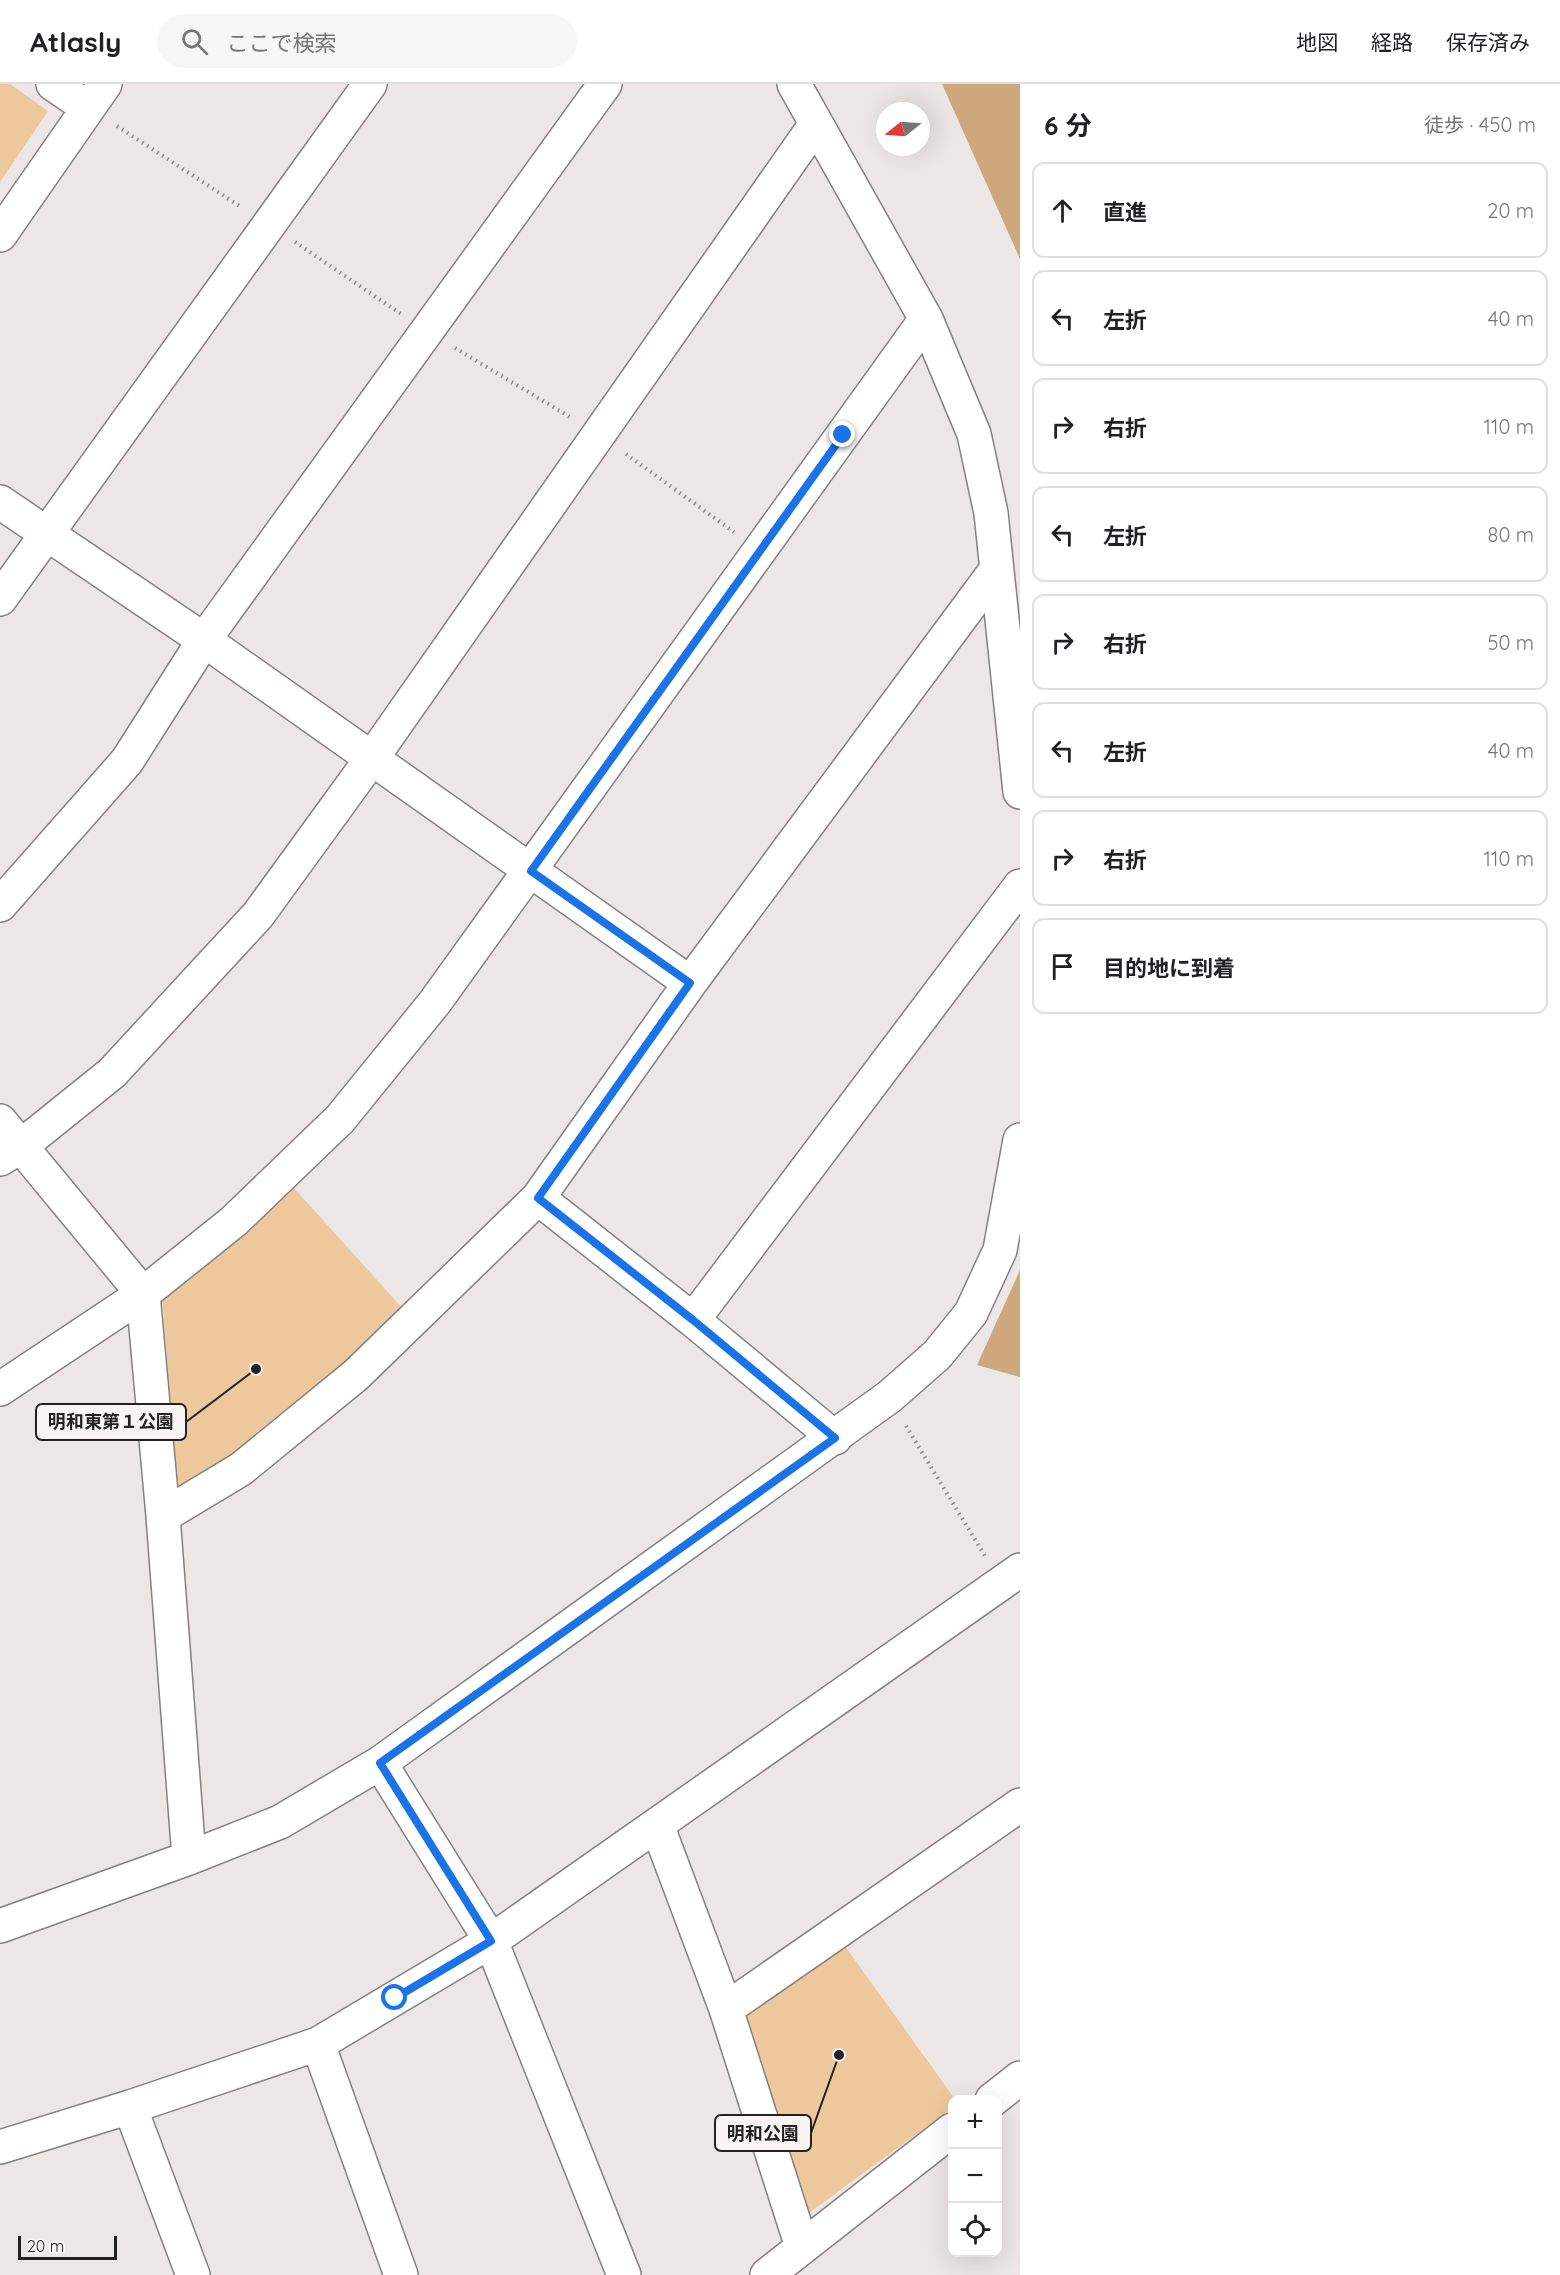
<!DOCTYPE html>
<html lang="ja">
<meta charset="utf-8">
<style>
body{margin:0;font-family:Quicksand,"Noto Sans JP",sans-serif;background:#f6f6f6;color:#202124}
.controls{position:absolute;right:18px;bottom:18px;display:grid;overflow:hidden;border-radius:12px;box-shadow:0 6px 24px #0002}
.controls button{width:54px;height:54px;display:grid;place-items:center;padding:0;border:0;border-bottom:2px solid #e0e0e0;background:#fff;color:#202124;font:30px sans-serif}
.compass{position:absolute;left:876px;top:18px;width:54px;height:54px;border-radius:50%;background:#fff;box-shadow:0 6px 24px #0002;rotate:253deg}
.scale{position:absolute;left:18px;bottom:15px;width:99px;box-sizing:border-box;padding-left:6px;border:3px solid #232121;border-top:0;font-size:16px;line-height:21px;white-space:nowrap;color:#232121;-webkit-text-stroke:4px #f9f4f3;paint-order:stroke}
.stop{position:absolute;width:18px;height:18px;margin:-14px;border:4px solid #1a73e8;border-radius:50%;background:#fff}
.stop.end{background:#1a73e8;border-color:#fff;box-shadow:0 2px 6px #0008}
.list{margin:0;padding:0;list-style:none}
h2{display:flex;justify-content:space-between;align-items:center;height:78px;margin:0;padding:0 24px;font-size:26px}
h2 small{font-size:20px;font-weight:400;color:#757577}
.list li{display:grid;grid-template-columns:39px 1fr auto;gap:18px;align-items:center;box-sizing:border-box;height:96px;margin:0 12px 12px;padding:0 12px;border:2px solid #e0e0e0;border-radius:12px}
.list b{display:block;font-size:22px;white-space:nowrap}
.list em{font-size:20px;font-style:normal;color:#757577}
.icon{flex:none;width:33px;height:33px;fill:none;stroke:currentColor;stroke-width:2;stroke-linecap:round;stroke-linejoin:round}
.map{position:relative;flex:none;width:1020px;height:2191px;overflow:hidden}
header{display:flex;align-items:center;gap:36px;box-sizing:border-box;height:84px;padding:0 30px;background:#fff;border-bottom:2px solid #e0e0e0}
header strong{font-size:28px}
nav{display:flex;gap:33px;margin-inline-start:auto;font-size:21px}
.search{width:420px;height:54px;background:#f6f6f6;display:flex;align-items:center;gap:15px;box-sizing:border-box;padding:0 21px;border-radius:33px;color:#757577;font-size:22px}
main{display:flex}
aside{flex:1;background:#fff}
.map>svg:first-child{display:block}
</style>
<header>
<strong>Atlasly</strong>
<div class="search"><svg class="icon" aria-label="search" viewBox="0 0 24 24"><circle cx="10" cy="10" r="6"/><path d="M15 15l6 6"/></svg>ここで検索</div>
<nav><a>地図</a><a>経路</a><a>保存済み</a></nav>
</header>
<main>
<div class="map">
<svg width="1020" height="2191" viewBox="0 0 1020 2191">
<rect width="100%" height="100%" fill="#ece7e6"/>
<path fill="#eec89d" d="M0,0H10L48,27L0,98Z
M294,1104L405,1227L281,1342L178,1408L162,1213Z
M842,1858L955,2015L952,2016V2024L809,2129L739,1927Z"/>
<path fill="#cda87d" d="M942,0H1020V175Z
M1020,1186V1293L977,1281Z"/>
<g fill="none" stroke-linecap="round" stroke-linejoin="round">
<defs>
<path id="minor" d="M53,0L88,24
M794,0L926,235L974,350L991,429L1020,708
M0,151L105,0
M0,418L204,556L690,899
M0,515L370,0
M0,821L127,677L204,556L605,0
M0,1037L143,1210L163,1432L189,1774
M0,1075L20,1063L112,989L258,831L372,674L816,40
M538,1114L693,1236L835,1354
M693,1236L1020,802
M0,1305L143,1210L234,1137L340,1035L435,918L926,235
M163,1432L241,1385L356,1291L538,1114L690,899L996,486
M380,1679L491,1857L624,2191
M657,1741L726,1925L802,2163
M0,1842L189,1774L280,1738L380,1679L889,1313L937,1271L971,1229L1000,1166L1020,1056
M726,1925L1020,1721
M318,1960L401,2191
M992,2016L1020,1994
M130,2023L193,2191
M0,2063L130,2023L318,1960L491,1857L1020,1486
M767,2191L952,2046"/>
</defs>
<use href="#minor" stroke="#858080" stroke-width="36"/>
<path stroke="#8c8888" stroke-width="4" stroke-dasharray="1.5 4.5" stroke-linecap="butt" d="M117,42L241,123
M295,158L401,230
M455,264L570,333
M626,370L734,448
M906,1342L985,1472"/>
<use href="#minor" stroke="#fff" stroke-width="33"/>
</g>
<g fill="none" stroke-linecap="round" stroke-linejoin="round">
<path stroke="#1a73e8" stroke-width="8" d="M395,1914L491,1857L380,1679L835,1354L693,1236L538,1114L690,899L531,787L843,351"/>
</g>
<path fill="none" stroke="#232121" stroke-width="2" d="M256 1285L186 1338M839 1971L811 2049"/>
<g fill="#232121" stroke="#f9f4f3" stroke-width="2">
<circle cx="256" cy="1285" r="6"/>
<circle cx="839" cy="1971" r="6"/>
</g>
<g fill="#f9f4f3" stroke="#232121" stroke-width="2">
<rect x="36" y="1320" width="150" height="36" rx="6"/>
<rect x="715" y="2031" width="96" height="36" rx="6"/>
</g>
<g font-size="18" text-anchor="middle" font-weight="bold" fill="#232121">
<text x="111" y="1344">明和東第１公園</text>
<text x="763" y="2056">明和公園</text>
</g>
</svg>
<div class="controls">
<button>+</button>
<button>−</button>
<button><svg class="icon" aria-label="locate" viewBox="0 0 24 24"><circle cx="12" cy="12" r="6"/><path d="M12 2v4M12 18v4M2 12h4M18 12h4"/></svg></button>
</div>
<svg class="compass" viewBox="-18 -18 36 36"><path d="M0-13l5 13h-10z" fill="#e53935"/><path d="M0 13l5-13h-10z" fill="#757577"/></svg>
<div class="scale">20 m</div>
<div class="stop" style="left:395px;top:1914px"></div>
<div class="stop end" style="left:843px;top:351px"></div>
</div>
<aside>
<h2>6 分<small>徒歩 · 450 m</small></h2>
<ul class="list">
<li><svg class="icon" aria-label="ahead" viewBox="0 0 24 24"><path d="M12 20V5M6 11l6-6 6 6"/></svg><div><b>直進</b></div><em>20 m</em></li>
<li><svg class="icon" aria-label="left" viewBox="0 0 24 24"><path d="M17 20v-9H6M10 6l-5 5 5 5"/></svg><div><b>左折</b></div><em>40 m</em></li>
<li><svg class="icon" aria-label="right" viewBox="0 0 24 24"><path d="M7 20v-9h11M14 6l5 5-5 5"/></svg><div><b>右折</b></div><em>110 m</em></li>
<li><svg class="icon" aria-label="left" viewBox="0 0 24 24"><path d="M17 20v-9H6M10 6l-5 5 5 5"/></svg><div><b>左折</b></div><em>80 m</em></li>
<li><svg class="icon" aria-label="right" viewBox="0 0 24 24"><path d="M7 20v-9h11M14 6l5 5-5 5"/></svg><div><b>右折</b></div><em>50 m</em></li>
<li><svg class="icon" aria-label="left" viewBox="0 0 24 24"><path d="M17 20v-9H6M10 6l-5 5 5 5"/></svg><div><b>左折</b></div><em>40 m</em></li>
<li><svg class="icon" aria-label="right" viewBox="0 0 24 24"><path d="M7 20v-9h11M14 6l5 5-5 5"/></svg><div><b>右折</b></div><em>110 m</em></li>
<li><svg class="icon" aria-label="arrive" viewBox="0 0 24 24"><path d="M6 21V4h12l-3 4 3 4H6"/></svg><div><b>目的地に到着</b></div></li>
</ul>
</aside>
</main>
